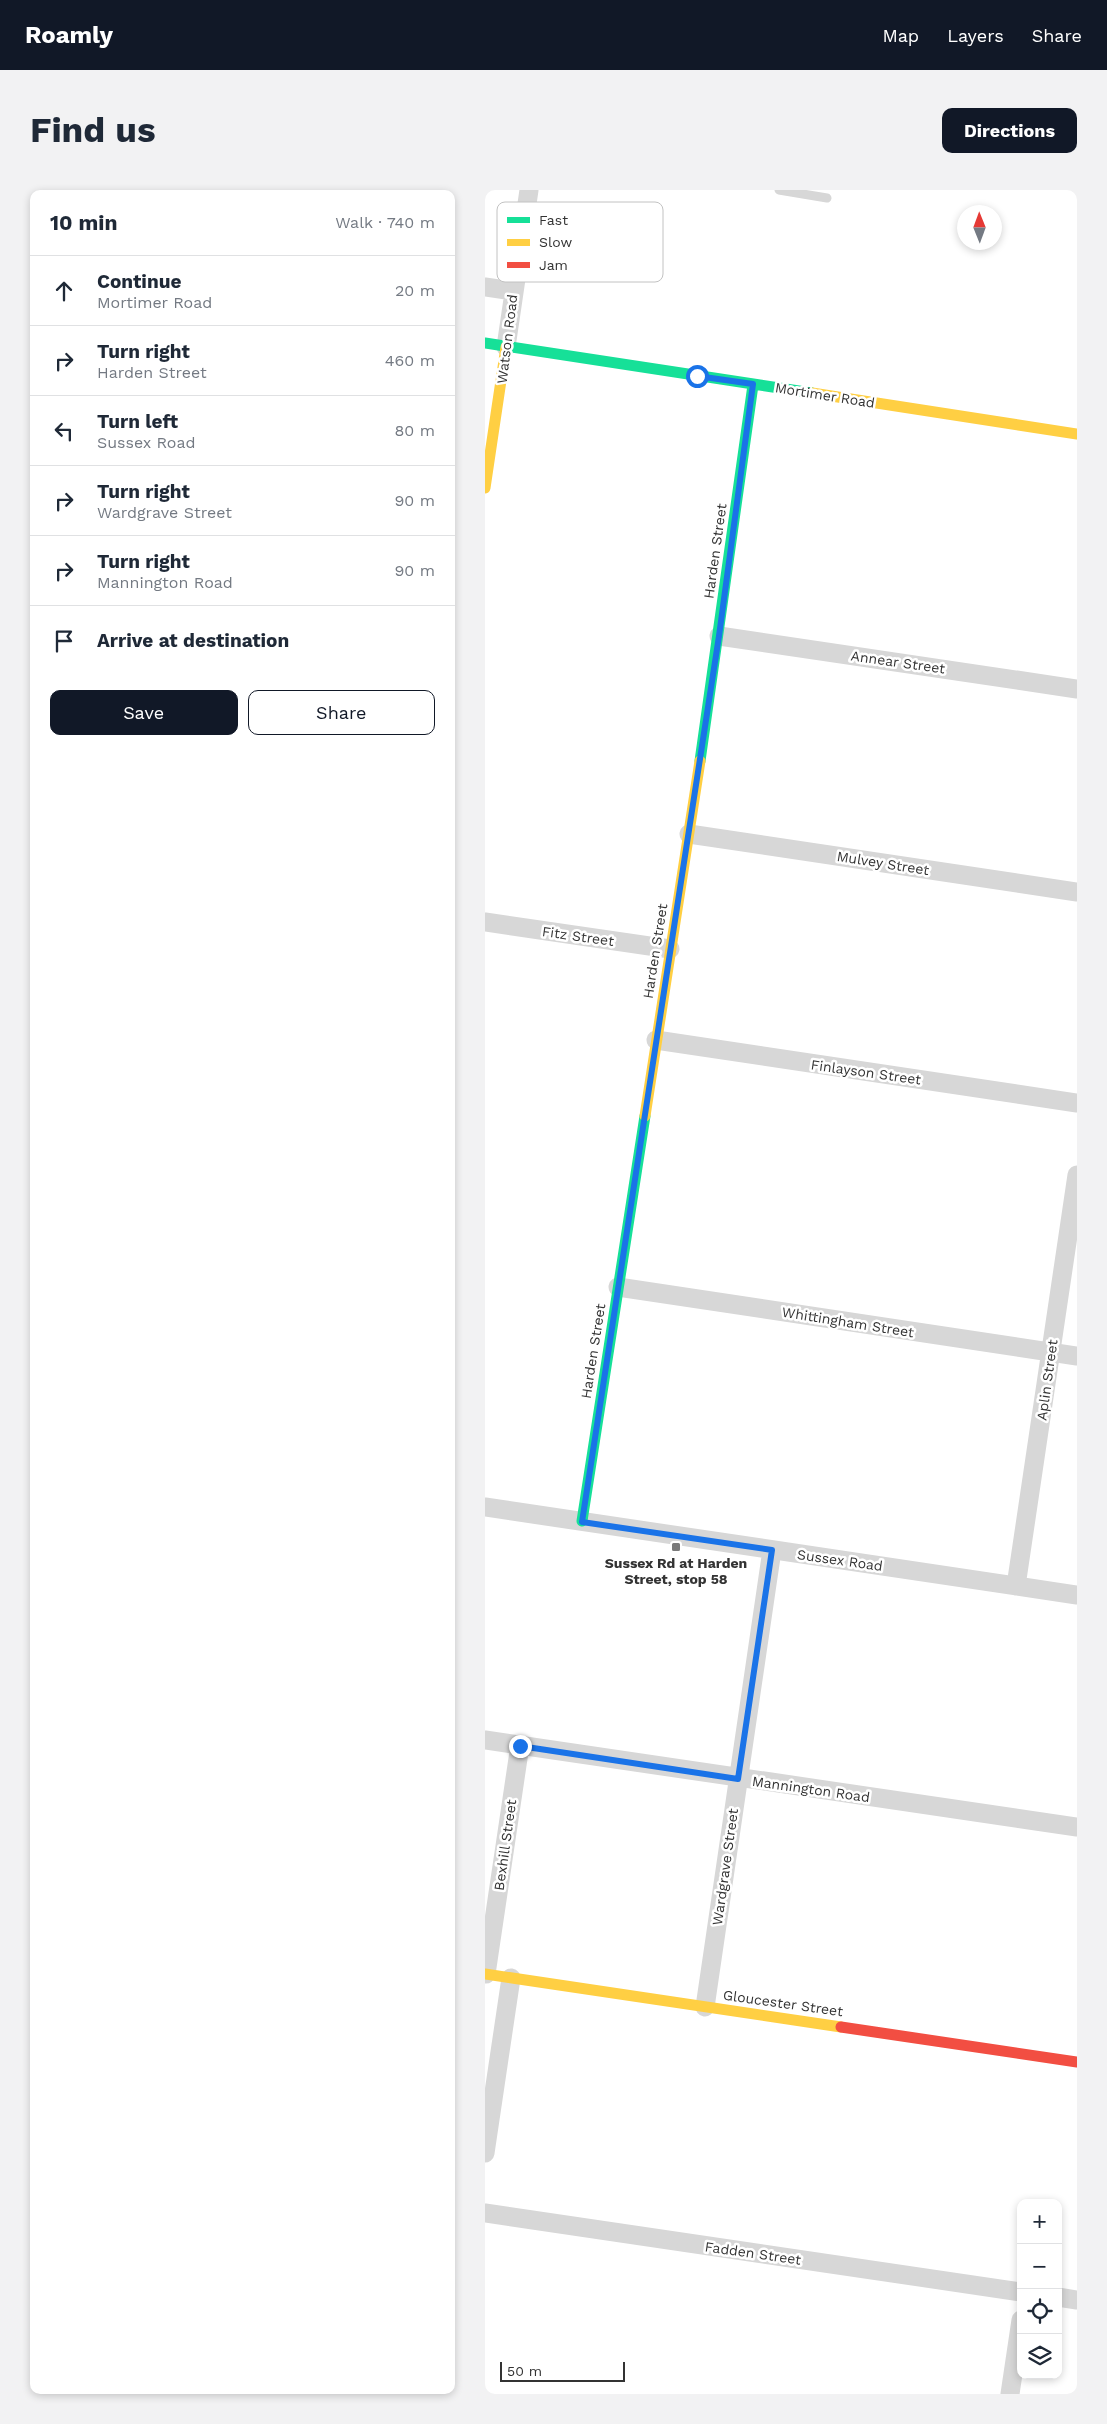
<!DOCTYPE html>
<meta charset="utf-8">
<style>
body{margin:0;font-family:"Work Sans",sans-serif;background:#f2f2f3;color:#1f2937}
.controls{position:absolute;right:15px;bottom:15px;display:grid;overflow:hidden;border-radius:10px;box-shadow:0 2px 8px #0003}
.controls button{width:45px;height:45px;display:grid;place-items:center;padding:0;border:0;border-bottom:1px solid #e0e1e3;background:#fff;color:#1f2937;font:25px sans-serif}
.compass{position:absolute;left:472px;top:15px;width:45px;height:45px;border-radius:50%;background:#fff;box-shadow:0 2px 8px #0003;rotate:359deg}
.scale{position:absolute;left:15px;bottom:12px;width:125px;box-sizing:border-box;padding-left:5px;border:2px solid #333;border-top:0;font-size:14px;line-height:18px;white-space:nowrap;color:#333;-webkit-text-stroke:4px #fff;paint-order:stroke}
.stop{position:absolute;width:15px;height:15px;margin:-11px;border:4px solid #1a73e8;border-radius:50%;background:#fff}
.stop.end{background:#1a73e8;border-color:#fff;box-shadow:0 1px 5px #0008}
.list{margin:0;padding:0;list-style:none}
h2{display:flex;justify-content:space-between;align-items:center;height:65px;margin:0;padding:0 20px;font-size:21px}
h2 small{font-size:16px;font-weight:400;color:#747a83}
.list li{display:grid;grid-template-columns:32px 1fr auto;gap:15px;align-items:center;box-sizing:border-box;height:70px;padding:0 20px;border-top:1px solid #e0e1e3}
.list b{display:block;font-size:19px;white-space:nowrap}
.list p{margin:0;font-size:16px;white-space:nowrap;color:#747a83}
.list em{font-size:16px;font-style:normal;color:#747a83}
.actions{display:flex;gap:10px;padding:15px 20px}
.actions a{flex:1;padding:11px 0;border:1px solid #111827;border-radius:10px;text-align:center;font-size:18px;color:#111827}
.actions .main{background:#111827;color:#fff}
.icon{flex:none;width:28px;height:28px;fill:none;stroke:currentColor;stroke-width:2;stroke-linecap:round;stroke-linejoin:round}
.map{position:relative;flex:none;width:592px;height:2204px;overflow:hidden;border-radius:10px}
header{display:flex;align-items:center;gap:30px;box-sizing:border-box;height:70px;padding:0 25px;background:#111827;color:#fff}
header strong{font-size:24px}
nav{display:flex;gap:28px;margin-inline-start:auto;font-size:18px}
.intro{display:flex;align-items:center;justify-content:space-between;box-sizing:border-box;height:120px;padding:0 30px}
h1{margin:0;font-size:35px}
.button{padding:12px 22px;border-radius:10px;background:#111827;color:#fff;font-size:18px;font-weight:700}
main{display:flex;gap:30px;padding:0 30px}
aside{flex:1;background:#fff;border-radius:10px;box-shadow:0 2px 8px #0003}
.map>svg:first-child{display:block}
</style>
<header>
<strong>Roamly</strong>
<nav><a>Map</a><a>Layers</a><a>Share</a></nav>
</header>
<div class="intro"><h1>Find us</h1><a class="button">Directions</a></div>
<main>
<aside>
<h2>10 min<small>Walk · 740 m</small></h2>
<ul class="list">
<li><svg class="icon" aria-label="ahead" viewBox="0 0 24 24"><path d="M12 20V5M6 11l6-6 6 6"/></svg><div><b>Continue</b><p>Mortimer Road</p></div><em>20 m</em></li>
<li><svg class="icon" aria-label="right" viewBox="0 0 24 24"><path d="M7 20v-9h11M14 6l5 5-5 5"/></svg><div><b>Turn right</b><p>Harden Street</p></div><em>460 m</em></li>
<li><svg class="icon" aria-label="left" viewBox="0 0 24 24"><path d="M17 20v-9H6M10 6l-5 5 5 5"/></svg><div><b>Turn left</b><p>Sussex Road</p></div><em>80 m</em></li>
<li><svg class="icon" aria-label="right" viewBox="0 0 24 24"><path d="M7 20v-9h11M14 6l5 5-5 5"/></svg><div><b>Turn right</b><p>Wardgrave Street</p></div><em>90 m</em></li>
<li><svg class="icon" aria-label="right" viewBox="0 0 24 24"><path d="M7 20v-9h11M14 6l5 5-5 5"/></svg><div><b>Turn right</b><p>Mannington Road</p></div><em>90 m</em></li>
<li><svg class="icon" aria-label="arrive" viewBox="0 0 24 24"><path d="M6 21V4h12l-3 4 3 4H6"/></svg><div><b>Arrive at destination</b></div></li>
</ul>
<div class="actions"><a class="main">Save</a><a>Share</a></div>
</aside>
<div class="map">
<svg width="592" height="2204" viewBox="0 0 592 2204">
<rect width="100%" height="100%" fill="#fff"/>
<g fill="none" stroke-linecap="round" stroke-linejoin="round">
<path stroke="#d7d7d7" stroke-width="9" d="M294,0L342,8"/>
<path stroke="#d7d7d7" stroke-width="19" d="M0,97L28,101
M21,157L44,0
M234,446L592,499
M204,644L592,702
M0,732L185,759
M171,850L592,913
M133,1097L592,1166
M0,1317L592,1405
M531,1396L592,985
M0,1550L592,1637
M1,1784L35,1555
M220,1817L287,1360
M0,1963L26,1788
M0,2023L536,2102
M573,2107L592,2110
M525,2204L536,2130"/>
<path stroke="#16e098" stroke-width="11" d="M0,153L327,203
M215,571L268,195
M97,1331L160,926"/>
<path stroke="#ffcf43" stroke-width="11" d="M327,203L592,244
M0,298L21,157
M160,926L215,571
M0,1784L356,1837"/>
<path stroke="#f24e42" stroke-width="11" d="M356,1837L592,1872"/>
</g>
<g fill="none" stroke-linecap="round" stroke-linejoin="round">
<path stroke="#1a73e8" stroke-width="6" d="M35,1556L253,1589L287,1360L97,1332L234,446L268,194L212,186"/>
</g>
<rect fill="#7a7a7a" stroke="#fff" stroke-width="2" x="186" y="1352" width="10" height="10" rx="2.5"/>
<g text-anchor="middle" stroke-width="5" stroke-linejoin="round" paint-order="stroke">
<g font-size="14" fill="#333" stroke="#fff">
<text transform="translate(22 149) rotate(-83)" y="5">Watson Road</text>
<text transform="translate(340 205) rotate(9)" y="5">Mortimer Road</text>
<text transform="translate(230 361) rotate(-82)" y="5">Harden Street</text>
<text transform="translate(413 472) rotate(8)" y="5">Annear Street</text>
<text transform="translate(398 673) rotate(9)" y="5">Mulvey Street</text>
<text transform="translate(93 746) rotate(8)" y="5">Fitz Street</text>
<text transform="translate(170 761) rotate(-81)" y="5">Harden Street</text>
<text transform="translate(381 882) rotate(8)" y="5">Finlayson Street</text>
<text transform="translate(363 1132) rotate(9)" y="5">Whittingham Street</text>
<text transform="translate(108 1161) rotate(-81)" y="5">Harden Street</text>
<text transform="translate(562 1190) rotate(-82)" y="5">Aplin Street</text>
<text transform="translate(355 1370) rotate(8)" y="5">Sussex Road</text>
<text transform="translate(326 1599) rotate(8)" y="5">Mannington Road</text>
<text transform="translate(20 1655) rotate(-82)" y="5">Bexhill Street</text>
<text transform="translate(240 1677) rotate(-82)" y="5">Wardgrave Street</text>
<text transform="translate(298 1813) rotate(8)" y="5">Gloucester Street</text>
<text transform="translate(268 2063) rotate(8)" y="5">Fadden Street</text>
</g>
<g font-size="14" font-weight="bold" fill="#333" stroke="#fff">
<text x="191" y="1378">Sussex Rd at Harden<tspan x="191" dy="16">Street, stop 58</tspan></text>
</g>
</g>
<rect x="12" y="12" width="166" height="80" rx="8" fill="#fff" stroke="#c2c2c2" stroke-width="1"/>
<rect x="22" y="27" width="23" height="6" fill="#16e098"/>
<rect x="22" y="49" width="23" height="7" fill="#ffcf43"/>
<rect x="22" y="72" width="23" height="6" fill="#f24e42"/>
<g font-size="14" fill="#333">
<text x="54" y="35">Fast</text>
<text x="54" y="57">Slow</text>
<text x="54" y="80">Jam</text>
</g>
</svg>
<div class="controls">
<button>+</button>
<button>−</button>
<button><svg class="icon" aria-label="locate" viewBox="0 0 24 24"><circle cx="12" cy="12" r="6"/><path d="M12 2v4M12 18v4M2 12h4M18 12h4"/></svg></button>
<button><svg class="icon" aria-label="layers" viewBox="0 0 24 24"><path d="M12 4l9 5-9 5-9-5zM3 14l9 5 9-5"/></svg></button>
</div>
<svg class="compass" viewBox="-18 -18 36 36"><path d="M0-13l5 13h-10z" fill="#e53935"/><path d="M0 13l5-13h-10z" fill="#747a83"/></svg>
<div class="scale">50 m</div>
<div class="stop" style="left:212px;top:186px"></div>
<div class="stop end" style="left:35px;top:1556px"></div>
</div>
</main>
